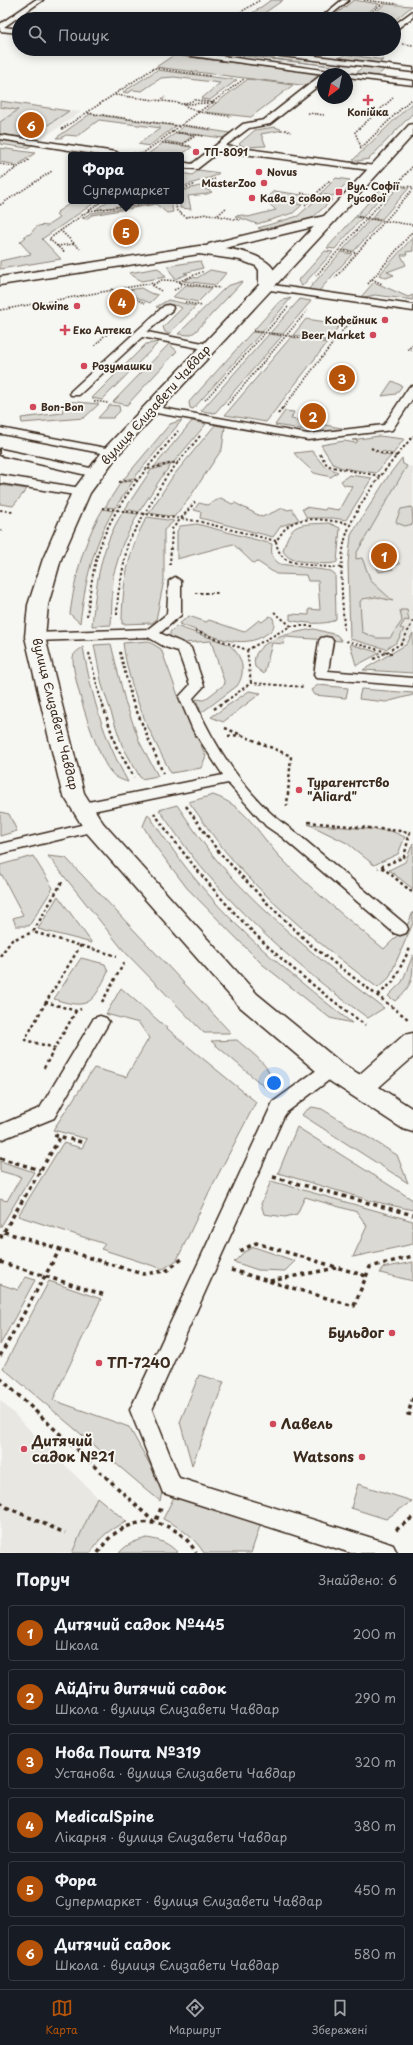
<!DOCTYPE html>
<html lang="uk">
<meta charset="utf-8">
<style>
body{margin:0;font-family:"Playpen Sans",sans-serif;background:#20242c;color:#f1f3f6}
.compass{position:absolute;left:317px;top:68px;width:36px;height:36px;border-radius:50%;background:#171b24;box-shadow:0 2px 10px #0003;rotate:213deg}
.you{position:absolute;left:274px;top:1083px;width:14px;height:14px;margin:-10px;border:3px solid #fff;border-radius:50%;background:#1a73e8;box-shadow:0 0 0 6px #1a73e833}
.badge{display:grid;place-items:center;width:26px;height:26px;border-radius:50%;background:#b45309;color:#fff;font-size:13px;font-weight:700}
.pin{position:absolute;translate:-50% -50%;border:2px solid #fff;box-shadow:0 1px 4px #0006}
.popup{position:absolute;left:68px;top:152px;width:116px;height:52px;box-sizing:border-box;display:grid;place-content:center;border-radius:4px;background:#171b24;filter:drop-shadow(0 1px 3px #0005);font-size:13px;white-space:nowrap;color:#9ea1a6}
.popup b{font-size:15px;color:#f1f3f6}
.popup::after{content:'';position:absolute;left:50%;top:100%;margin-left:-8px;border:8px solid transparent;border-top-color:#171b24}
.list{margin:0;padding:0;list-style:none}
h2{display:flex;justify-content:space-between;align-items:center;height:52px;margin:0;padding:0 16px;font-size:17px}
h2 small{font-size:13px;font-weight:400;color:#9ea1a6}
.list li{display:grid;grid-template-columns:26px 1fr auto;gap:12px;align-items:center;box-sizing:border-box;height:56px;margin:0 8px 8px;padding:0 8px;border:1px solid #363941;border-radius:4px}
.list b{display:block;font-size:15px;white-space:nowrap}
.list p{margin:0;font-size:13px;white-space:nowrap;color:#9ea1a6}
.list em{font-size:13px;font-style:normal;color:#9ea1a6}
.icon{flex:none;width:22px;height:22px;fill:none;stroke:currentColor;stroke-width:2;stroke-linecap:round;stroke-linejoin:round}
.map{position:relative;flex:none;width:413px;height:1553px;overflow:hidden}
.search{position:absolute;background:#171b24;box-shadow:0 2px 10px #0003;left:12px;right:12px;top:12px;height:44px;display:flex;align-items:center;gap:10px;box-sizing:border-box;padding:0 14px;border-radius:22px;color:#9ea1a6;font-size:15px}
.sheet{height:436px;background:#171b24}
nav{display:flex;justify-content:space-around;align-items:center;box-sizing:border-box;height:56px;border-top:1px solid #363941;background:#171b24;font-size:11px;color:#9ea1a6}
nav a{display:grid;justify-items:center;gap:2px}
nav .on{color:#b45309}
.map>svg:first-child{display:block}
</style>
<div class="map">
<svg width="413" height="1553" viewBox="0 0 413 1553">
<rect width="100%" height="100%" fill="#f6f6f2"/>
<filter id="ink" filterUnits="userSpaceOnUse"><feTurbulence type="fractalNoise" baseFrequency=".025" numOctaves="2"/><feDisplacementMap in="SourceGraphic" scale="8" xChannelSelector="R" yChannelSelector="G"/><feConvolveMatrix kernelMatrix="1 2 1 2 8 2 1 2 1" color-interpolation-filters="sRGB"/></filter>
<g filter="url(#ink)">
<path fill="#e8e7e2" d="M0,101L81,112L34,144L0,139Z
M407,466L413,467V645L390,640L380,643L356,632V554Z
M0,1400L97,1497L72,1553H0Z"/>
<path fill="#dad9d3" stroke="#8a8278" d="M271,0H283L256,19H244Z
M354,0L379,4L366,14L351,16L336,14Z
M385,4L412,6L394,21V19H379L372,15Z
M198,49H214L212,51L332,66L210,52L206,54L196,51Z
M345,54L383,60L379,63L340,58Z
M174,55L321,74H322L309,86L156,67Z
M363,67L385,69L377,76L356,73Z
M157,70L237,80L210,100L201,99L220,83L174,77L161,78L142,91L133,90L128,93L123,92Z
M248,79L293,85L251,117L204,112Z
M0,101L69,111L28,138L0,134V122L18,110L0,107Z
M413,102V113L369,159L351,162Z
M90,114L176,126L149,146L138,144L161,128L99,120L77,136L66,135L61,138H56Z
M184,126L230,133L223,138L177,132Z
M275,127L283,130L261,134L266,146L245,147L239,144L255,130Z
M176,133L194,135L182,144L164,141Z
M0,139L34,144L27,148L0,144Z
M163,143L192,147L181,155L148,154Z
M0,148L35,153L18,165L0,162Z
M199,170L219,173L215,176L181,187V173L192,175Z
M336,178L350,180L333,196L320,194Z
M386,183L392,184L363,217L356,216Z
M199,186L212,192L207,194L188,196L191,209L180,208L181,191Z
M399,186L409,188L382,219L372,218Z
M274,191L309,196L302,203L266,198Z
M319,197L333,199L310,220L268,232L258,228L298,216Z
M264,199L302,205L293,213L257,224L235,216L243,215L248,217L276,210Z
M74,201H97L42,239L61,259L0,269V261L31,254L20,242L26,237L24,236C26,235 28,235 30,234C34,231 35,223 47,226L59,218L56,215L58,212H57Z
M108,201H139L135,204L95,210Z
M169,201H171L173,212L167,213L156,204L92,215L86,219L82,218L91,213Z
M355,217L362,218L335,249L327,248Z
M370,219L381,221L354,251L343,250Z
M413,237V251L406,252L407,255H401L406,265L387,272L394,275L386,278L379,275Z
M325,251L333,252L302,286L298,281Z
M341,252L352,254L318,292L308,290Z
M200,261L203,268L184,273L188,274L175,279L167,266Z
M158,268L166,277L141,281L129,273Z
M210,270L226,273L216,285L183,281L192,277L197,278Z
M243,281L195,332L189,335L178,334L227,286Z
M374,282L408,297L413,295V300L375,295L360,298Z
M186,285L212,288L198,302L173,297Z
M141,288L150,293L158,295L150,303L122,291Z
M291,298L262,332L253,331L280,301Z
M300,299L311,301L283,334L270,333Z
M168,300L196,306L169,334L165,332L163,327L182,308C171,301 166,310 156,307Z
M306,319L340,324L329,341L293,335Z
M252,332L261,333L193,409L190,408L189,402Z
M269,334L282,336L215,413L201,411Z
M291,337L327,343L266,422L225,415Z
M159,342L102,400L92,398L146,344Z
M169,344L177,351L127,405L113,402Z
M392,381L402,386L396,394L382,396Z
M65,401L99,404L84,418L22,423L21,418L62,413Z
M110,405L119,406L120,411L113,418H98Z
M285,411L294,412L291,419L347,429L320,432L275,425Z
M182,420L134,478L123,480L170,424Z
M192,421L206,424L174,462L154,467Z
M215,425L225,427L222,449L188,500L174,517L149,513L173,476Z
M379,436L404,439L393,454L382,451L381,454L391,456L376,473L342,468L333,464L321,445L344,441L356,443L358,441L352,440Z
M312,451L324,466L338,472L331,477L314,473C307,465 300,461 294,453Z
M402,458L403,464L407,466L356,554V559L362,558L371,581L393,601L376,597L362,599L360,602L362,632L376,638H390L402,621L400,610H407L409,621L405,620L400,628L404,629L397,642L386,649L350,639L348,563L351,535L389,475Z
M172,464L163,475L139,512L125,509L151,470Z
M349,475L372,478L346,520L333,518H307L302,509H305V507L325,510L326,508L339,510L352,486L344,485L341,481Z
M133,481L115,508L105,507L121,482Z
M0,485L27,489L13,506L0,504Z
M221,498L232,504L235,503L262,517L283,508L288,510L292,509L299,520L281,526L273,537L200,518L201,512L194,510L199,503L207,505Z
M412,507L413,524L405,526L397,523L396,521L401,509Z
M103,509L113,511C93,546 85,582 80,623L70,614C75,577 83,542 103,509Z
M123,512L138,514L123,543L113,576L111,625L92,626C96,585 100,547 123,512Z
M147,517L174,521L164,530V580L156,620L152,623L122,624C122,587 128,549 147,517Z
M329,523L340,528L337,562C330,566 300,562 292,559C288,558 285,554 283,551C291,520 301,525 329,523Z
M197,524L272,544C271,553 271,558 280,564L331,571L335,574L336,619C328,626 300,623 290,620V614L309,615V609L320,610L318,581H308L306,575L276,574L258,562L253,563L233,544L177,559V531L180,526Z
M389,553L400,564L392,566L393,569L379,572L377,568L375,556Z
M189,616L206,622L209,620L244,632L259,620L262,622L270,616L273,618C275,625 274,629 268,633C242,653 206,633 179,624Z
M176,626L228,644C242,654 247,672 237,686L201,713L196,699L204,700L225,684L211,641L182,643L170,636V632Z
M314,629L337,635L342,641L285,637L284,644L272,643L264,674L255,667C248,640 295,632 314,629Z
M413,633V673L363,670L407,644Z
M148,641L161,649L179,698L206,756L201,768L171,773C149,732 129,690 123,643Z
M111,644L125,701L140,743L158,776L141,779L122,745L102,685L94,645Z
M350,644L380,653L357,665H356Z
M83,647C92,698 103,736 128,782C121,780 114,777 110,771C97,756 72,678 73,658C73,653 79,650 83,647Z
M318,685L348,688L346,698L314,695L311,690Z
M361,689L413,693V695L386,702L359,699Z
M249,691L261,693L223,722L211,717Z
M213,795C246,806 257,832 279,856C311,890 348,919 384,949L407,926L413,912V923L389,978L378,988C323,947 269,904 225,851C212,835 201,818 189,802Z
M177,805C191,825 204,846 220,864C269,919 325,965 384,1008L368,1018C309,976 254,929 207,874C189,854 175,831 159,810Z
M0,812L9,814L17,831L0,836Z
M148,814C165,839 182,864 202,887C245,939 299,981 352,1023L330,1018L262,964L187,888L156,847L143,826Z
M308,824L391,831L405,837L398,854L374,865L347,843Z
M413,843V889L389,870L405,862Z
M33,856L53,888L29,926H16L13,918L23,915L2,875H0V865Z
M48,856L66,858L231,1033H204L124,951Z
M58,896L92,943L38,929Z
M413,955C413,979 413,985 395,1001L388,996L402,982Z
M81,958L105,964L108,972C93,1002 90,1011 54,999Z
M121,988L185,1044L256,1102L209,1192L177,1260L163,1269L101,1249L105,1244L18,1216L63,1143L82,1148L87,1139L53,1130L94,1068L126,1077L149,1038L139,1023L106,1014Z
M237,1040C250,1052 273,1066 272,1086L267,1089L211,1041Z
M312,1107L322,1109L397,1155L408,1183L302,1115L305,1111Z
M297,1127L413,1200V1210L372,1201L278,1173Z
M0,1161L34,1172L0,1228V1199L7,1201L21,1177L0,1171Z
M271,1181L413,1221V1244L353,1257L367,1226L357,1212L305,1197L297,1214L285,1217L264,1214L261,1204Z
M254,1247L295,1261L285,1271L258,1270L234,1262L244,1252Z
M413,1262V1281L380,1273L382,1268Z
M26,1277L35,1280L0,1345V1284L18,1290Z
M49,1281L101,1299L53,1400L129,1427L163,1488L160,1501L3,1368Z
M199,1375L224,1382L192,1465L180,1422Z
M358,1484L412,1501L386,1519L351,1508Z
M175,1495L262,1520L251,1553H204C194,1537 180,1527 163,1519Z
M97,1497L127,1522C112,1527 98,1538 91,1553H72Z
M147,1538C160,1540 169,1543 178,1553H119C127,1544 135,1541 147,1538Z"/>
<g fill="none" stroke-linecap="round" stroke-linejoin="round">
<defs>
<path id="service" d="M35,0H43L4,27L19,29V33L0,31V24Z
M342,0H349L326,19H319Z
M413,11V17L394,31V25Z
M152,49H172L344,73L413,81V85L347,77V74H324L156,51Z
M237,49H259L413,68V72L241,51Z
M320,76H323V82L270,124L249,128L225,146L375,166L379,169L378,171L220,151L197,169L181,168V162L192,164L243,124L264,120Z
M0,135L116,152L120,155H100L0,139Z
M266,284L413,305V311L263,289L261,287Z
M168,305L172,306L173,308L172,310L147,332L213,345L214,347L213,349L209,350L142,337L79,395H71L70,393L71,391L164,306Z
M413,386V398L392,430L308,440L151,412L145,409L151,406L308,434L384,425L409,387Z
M0,428L111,449L117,452L111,455L2,434H0Z
M0,449L95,469L101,473L95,477L0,455Z
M0,475L81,488L87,492L81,496L0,483Z
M175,577L181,581V615L160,633C166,636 189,645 191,648L204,686L193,698C214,746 249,802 294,831L406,925L408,929L406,933L400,935L394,933L282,837L266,826L228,783L83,813L78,811L75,808L78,805L83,803L223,775L193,730L179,697L190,685L178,651L165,647L148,637L35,641L30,640L28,637L30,634L35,633L148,629L167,614L169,581Z
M326,637L331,638L333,641L328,671L413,678V686L316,678L314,675L319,641L321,638Z
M94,822L99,824L102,827L99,830L0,854V844Z
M100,1016L106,1018L109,1022L54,1118L0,1140V1125L40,1108L94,1018Z
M331,1062L337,1064L340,1069L337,1074L287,1112L284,1116L152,1410L179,1478L385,1542L393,1545L397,1553H351L163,1493L130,1410L273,1102L325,1064Z"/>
<path id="minor" d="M413,124V135L334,222L225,248C243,251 291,261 271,290H261L259,287V270L256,266L240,260L199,254L0,285V277L199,246H207L209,244L324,216L409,125Z
M413,1033V1057L370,1095L361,1098L352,1095L348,1088L352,1081L404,1035Z"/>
<path id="tertiary" d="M329,215L336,219L334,222L117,456L90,493L61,559L48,605L45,637L84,793L103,823L257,994L340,1062L413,1109V1132L403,1129L322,1076L239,1006L86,832L62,793L25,637L28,605L43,559L72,492L105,448L324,216Z"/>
</defs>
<use href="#service" stroke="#3b2a1e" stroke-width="3"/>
<use href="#minor" stroke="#3b2a1e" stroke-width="3"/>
<use href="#tertiary" stroke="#3b2a1e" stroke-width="3"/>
<path stroke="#3b2a1e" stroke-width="1.5" stroke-dasharray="1.5 1.5" stroke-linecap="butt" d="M364,0L397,4
M368,15L383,3
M230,19L260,0
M355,19L356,16H371L373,19
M402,44L413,45
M115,95L179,103L199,112
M160,101L165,97
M183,104L195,100L216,103
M185,104L210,103
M88,113L180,126
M308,113L324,115
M229,116L199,112L244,79
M182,125L212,129
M62,129L154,68L211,76
M285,130L291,132
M172,132L204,136
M159,142L190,146
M183,144L195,136
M361,147L355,132L393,98
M360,149L411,99
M133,153L142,154
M148,155L142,154L199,112
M0,164L18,167
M0,179L30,159
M208,181L215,179
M396,185L413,187
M181,189L194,185
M301,193L322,196
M175,201L177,211L186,217L208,214L240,220
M0,205L52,171
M305,205L330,180
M89,211L160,201
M218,215L227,207
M358,217L413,225
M60,230L80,249
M57,246L74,244
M339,250L357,253
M64,252L49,239L102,201
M316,276L413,166
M335,278L413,189
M372,279L382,284
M181,283L220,288
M368,284L413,231
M111,289L145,303
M174,290L181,287V283L178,281
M161,291L152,285L162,280L180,281L204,271
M185,302L202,306
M0,310L153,283
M253,331L333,342
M413,345L408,349L413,351
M95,346L103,337L112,331
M205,400L288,307
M94,401L108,403
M227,405L307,311
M283,408L353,317"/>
<path stroke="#3b2a1e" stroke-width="2" stroke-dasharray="2.5 2.5" stroke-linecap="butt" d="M278,414L283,407
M371,448L381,453L397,456
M320,454L327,465L332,467L380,476
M148,469L178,462
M119,482L139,479
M102,508L197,521L276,541
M0,510L13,512
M0,530L4,531
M170,565L172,529L195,502
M341,568C329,567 292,565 284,558C279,553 277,548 276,541C280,536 283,530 288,526C304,514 332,521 350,524
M195,593H220
M274,612L291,626
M117,615L118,595L128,542L166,477L200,436
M87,616C90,591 93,565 102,541C118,499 150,465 178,431
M344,630C343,602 339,572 344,544C351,508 390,464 413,436
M195,631L247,650L291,626H313
M346,641L387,652L374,659
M247,650L251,683
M120,652L132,701
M89,653L101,701
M392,653L387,652L402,643L413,621
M226,701L251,683L305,687"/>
<path stroke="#3b2a1e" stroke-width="2.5" stroke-dasharray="3 3" stroke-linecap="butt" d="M101,700L116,746L134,777
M132,700L163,773
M214,709L227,700
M225,728L291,756L287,806
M228,736L241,735
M186,806L218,851L266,902L312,946L408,1019
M154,813C194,869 238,922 291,967C315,987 340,1006 365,1025
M308,822L410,832L404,857L378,868
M382,867L413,893
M62,882L33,932L117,956
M81,945L46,1002L76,1011L81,1009
M0,956L12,940L33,932
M378,995L393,982L410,948
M46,1002L25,1040L55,1048L76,1011
M102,1002L124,963
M44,1068L55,1048"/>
<path stroke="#3b2a1e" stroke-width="3.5" stroke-dasharray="4 4" stroke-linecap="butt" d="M54,1135L85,1143
M0,1158L40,1170
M273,1177L413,1215
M4,1232L143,1274L166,1271L182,1259
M0,1238L61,1136
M240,1251L256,1243L366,1276
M0,1262L105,1295
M231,1270L354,1306L370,1267L413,1256
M270,1281L336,1268
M0,1356L60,1249
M0,1378L155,1523L161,1508
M413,1398L408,1414L413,1415
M0,1502L8,1508L65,1533
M396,1530L413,1517
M98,1553C103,1545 109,1537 117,1532C145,1513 181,1524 196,1553"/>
<use href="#service" fill="#f6f6f2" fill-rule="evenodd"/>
<use href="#minor" fill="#f6f6f2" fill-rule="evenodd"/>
<use href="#tertiary" fill="#f6f6f2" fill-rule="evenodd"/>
</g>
</g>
<g fill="#d1495b" stroke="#f6f6f2" stroke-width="1.5">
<path d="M366 94h4v4h4v4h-4v4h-4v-4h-4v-4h4z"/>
<circle cx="196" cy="152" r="4"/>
<circle cx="259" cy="172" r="4"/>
<circle cx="264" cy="183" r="4"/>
<rect x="335" y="188" width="8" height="8" rx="2"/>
<circle cx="252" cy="198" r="4"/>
<circle cx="77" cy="306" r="4"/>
<circle cx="385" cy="320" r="4"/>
<path d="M63 324h4v4h4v4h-4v4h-4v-4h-4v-4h4z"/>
<circle cx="373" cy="335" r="4"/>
<circle cx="84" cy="366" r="4"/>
<circle cx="33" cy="407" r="4"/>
<circle cx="299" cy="790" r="4"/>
<circle cx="392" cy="1333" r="4"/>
<circle cx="99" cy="1363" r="4"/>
<circle cx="273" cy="1424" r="4"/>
<circle cx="24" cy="1449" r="4"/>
<circle cx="362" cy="1457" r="4"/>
</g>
<g text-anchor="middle" stroke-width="4" stroke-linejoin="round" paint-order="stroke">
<g font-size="10" font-weight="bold" fill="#3b2a1e" stroke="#f6f6f2" text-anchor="start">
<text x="368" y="116" text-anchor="middle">Копійка</text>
<text x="204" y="156">ТП-8091</text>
<text x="267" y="176">Novus</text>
<text x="256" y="187" text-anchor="end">MasterZoo</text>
<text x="347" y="190">Вул. Софії<tspan x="347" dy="12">Русової</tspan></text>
<text x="260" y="202">Кава з совою</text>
<text x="69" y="310" text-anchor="end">Okwine</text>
<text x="377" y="324" text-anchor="end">Кофейник</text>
<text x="73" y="334">Еко Аптека</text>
<text x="365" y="339" text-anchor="end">Beer Market</text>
<text x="92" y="370">Розумашки</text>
<text x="41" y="411">Bon-Bon</text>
</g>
<g font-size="12" fill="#3b2a1e" stroke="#f6f6f2">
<text transform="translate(156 405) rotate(-48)" y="4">вулиця Єлизавети Чавдар</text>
<text transform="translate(55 714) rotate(76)" y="4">вулиця Єлизавети Чавдар</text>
</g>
<g font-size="12" font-weight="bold" fill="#3b2a1e" stroke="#f6f6f2" text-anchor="start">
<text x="307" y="787">Турагентство<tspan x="307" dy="14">"Aliard"</tspan></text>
</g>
<g font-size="14" font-weight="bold" fill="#3b2a1e" stroke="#f6f6f2" text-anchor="start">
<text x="384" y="1338" text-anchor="end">Бульдог</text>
<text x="107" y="1368">ТП-7240</text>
<text x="281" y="1429">Лавель</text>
<text x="32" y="1446">Дитячий<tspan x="32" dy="16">садок №21</tspan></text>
<text x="354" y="1462" text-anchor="end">Watsons</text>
</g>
</g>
</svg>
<svg class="compass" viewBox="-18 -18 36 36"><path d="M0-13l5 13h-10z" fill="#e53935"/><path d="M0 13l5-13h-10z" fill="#9ea1a6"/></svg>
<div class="you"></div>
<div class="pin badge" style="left:384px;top:556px">1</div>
<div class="pin badge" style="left:313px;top:416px">2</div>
<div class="pin badge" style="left:342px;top:378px">3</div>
<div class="pin badge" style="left:122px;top:302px">4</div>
<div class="pin badge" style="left:126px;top:232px">5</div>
<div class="popup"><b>Фора</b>Супермаркет</div>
<div class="pin badge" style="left:31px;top:125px">6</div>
<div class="search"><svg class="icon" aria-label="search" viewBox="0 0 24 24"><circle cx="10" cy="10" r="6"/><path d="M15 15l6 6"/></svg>Пошук</div>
</div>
<section class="sheet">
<h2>Поруч<small>Знайдено: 6</small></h2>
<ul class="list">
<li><span class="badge">1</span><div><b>Дитячий садок №445</b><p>Школа</p></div><em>200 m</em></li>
<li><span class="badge">2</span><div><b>АйДіти дитячий садок</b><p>Школа · вулиця Єлизавети Чавдар</p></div><em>290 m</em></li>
<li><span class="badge">3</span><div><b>Нова Пошта №319</b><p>Установа · вулиця Єлизавети Чавдар</p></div><em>320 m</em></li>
<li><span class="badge">4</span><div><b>MedicalSpine</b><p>Лікарня · вулиця Єлизавети Чавдар</p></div><em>380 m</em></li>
<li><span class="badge">5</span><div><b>Фора</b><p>Супермаркет · вулиця Єлизавети Чавдар</p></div><em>450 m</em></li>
<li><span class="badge">6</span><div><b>Дитячий садок</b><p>Школа · вулиця Єлизавети Чавдар</p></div><em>580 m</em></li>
</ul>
</section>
<nav>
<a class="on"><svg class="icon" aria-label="map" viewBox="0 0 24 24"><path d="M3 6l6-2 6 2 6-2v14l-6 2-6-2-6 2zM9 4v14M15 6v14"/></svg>Карта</a>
<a><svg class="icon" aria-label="directions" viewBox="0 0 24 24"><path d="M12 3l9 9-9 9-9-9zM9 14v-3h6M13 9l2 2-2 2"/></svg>Маршрут</a>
<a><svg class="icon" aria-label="saved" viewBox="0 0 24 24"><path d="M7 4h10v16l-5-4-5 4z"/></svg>Збережені</a>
</nav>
